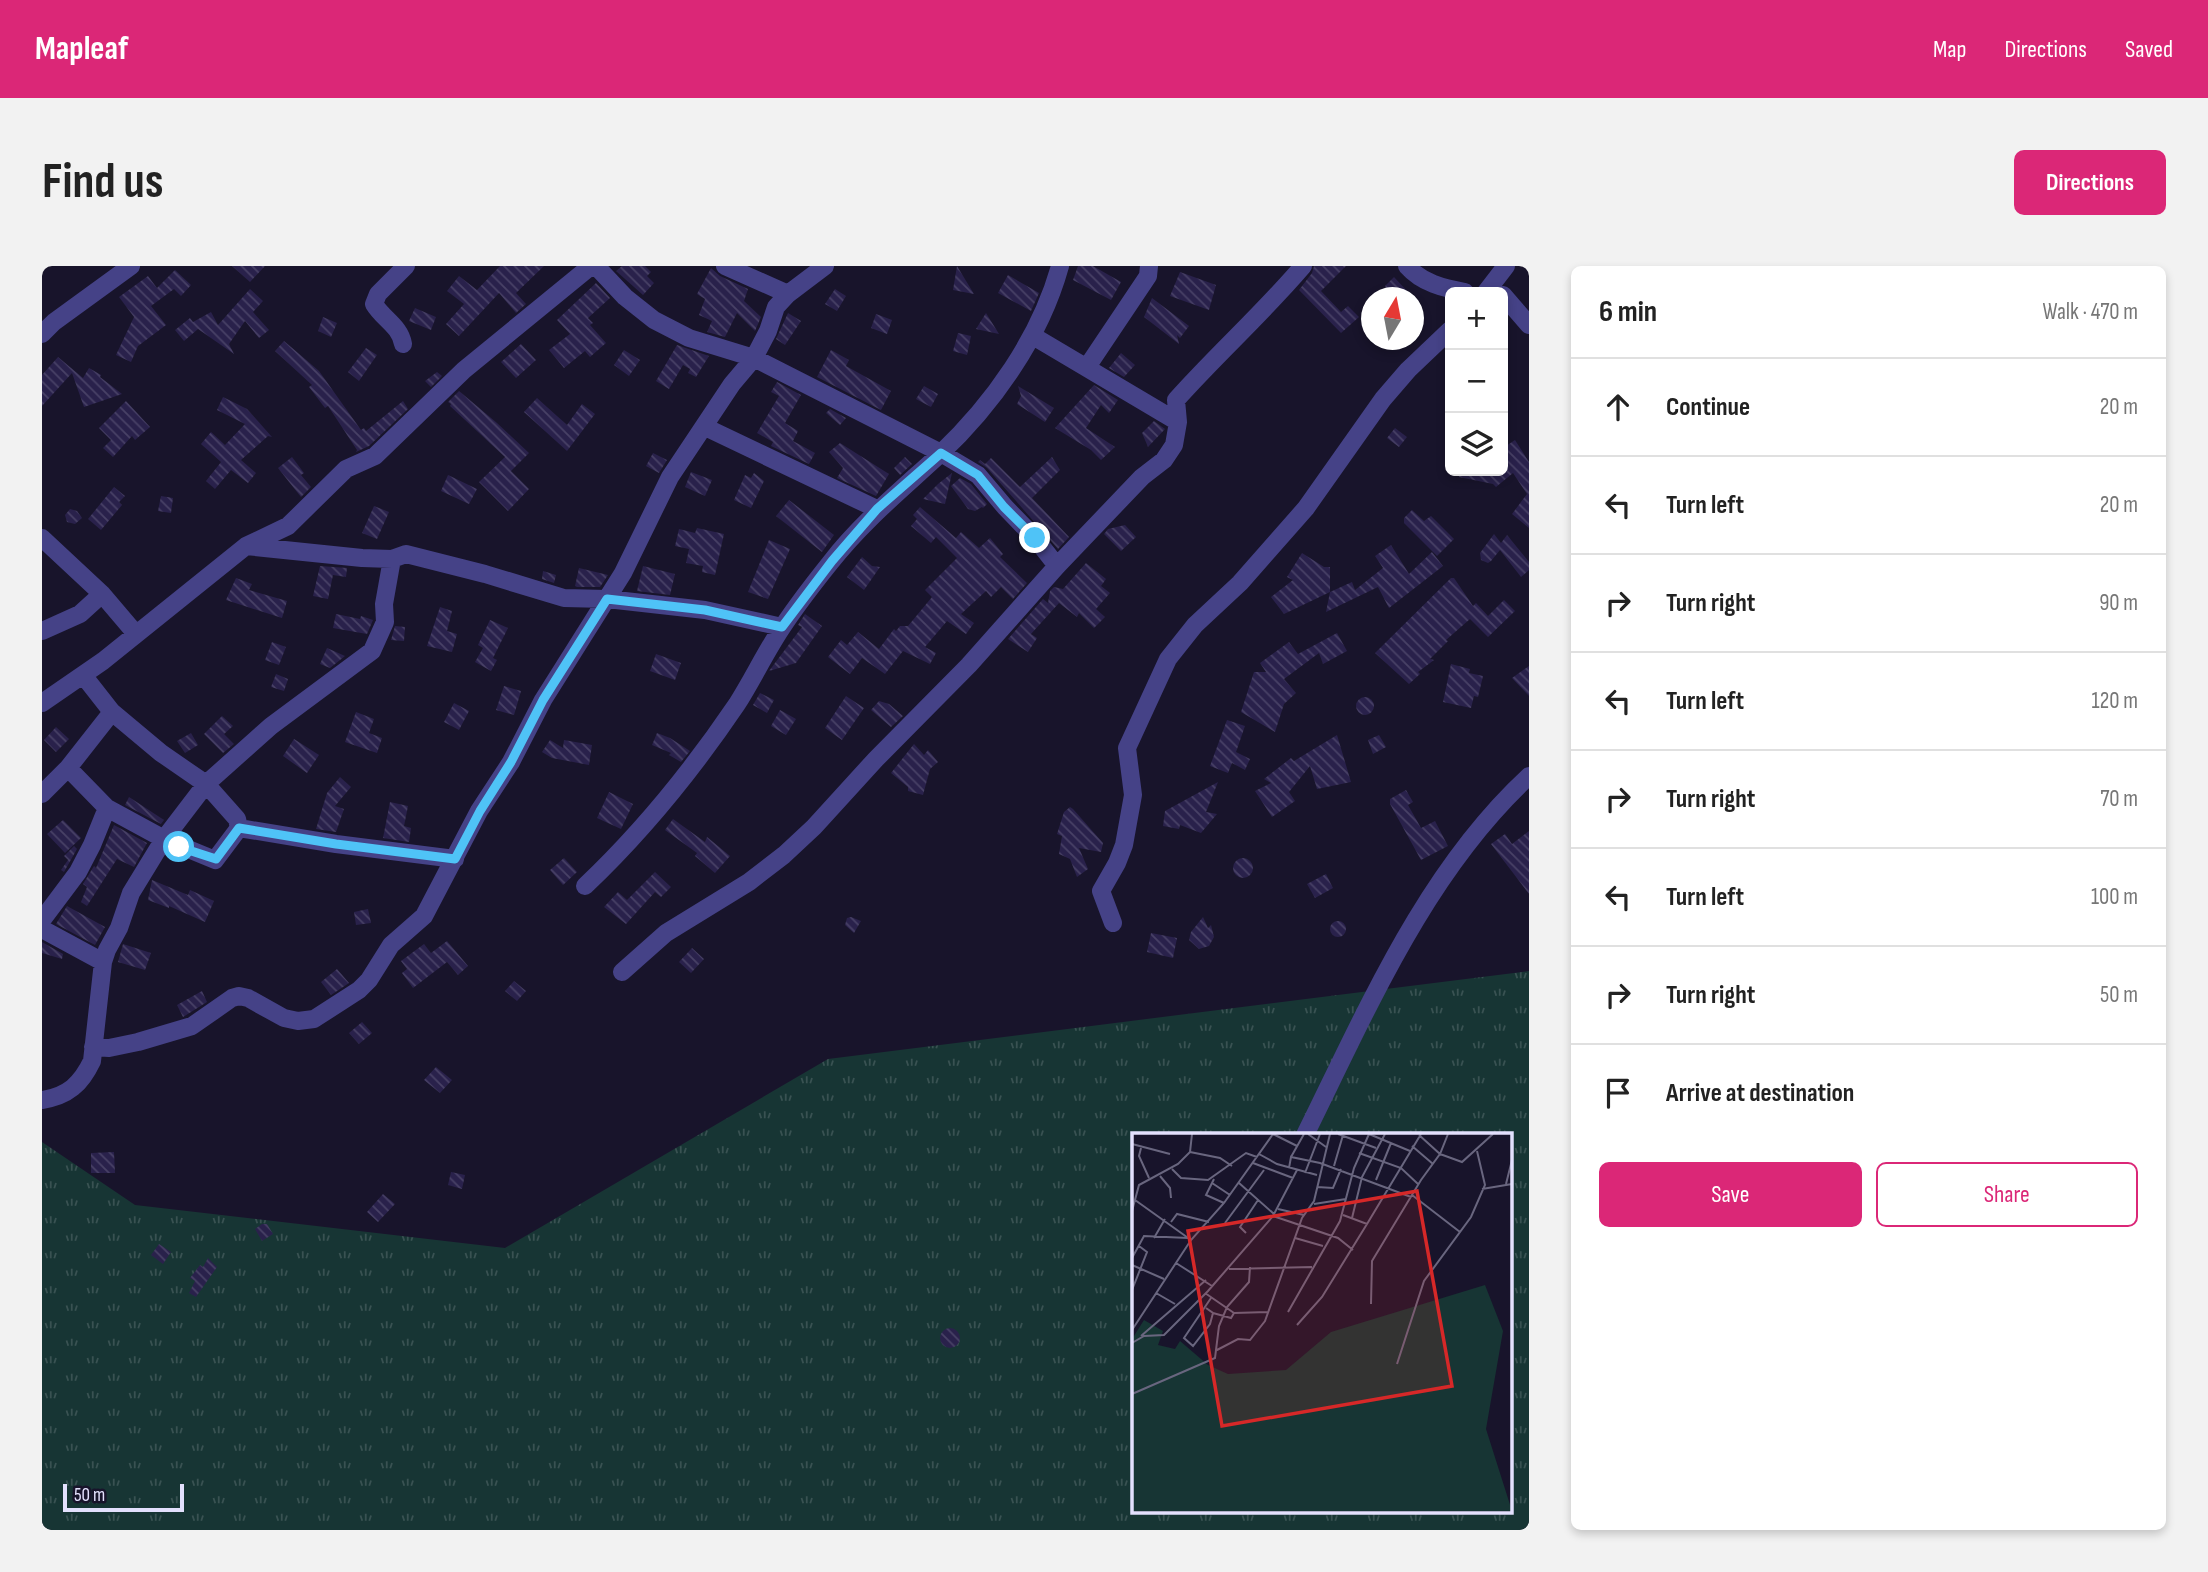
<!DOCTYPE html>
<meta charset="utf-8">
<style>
body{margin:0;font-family:"Sofia Sans Condensed",sans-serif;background:#f2f2f2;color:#222}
.controls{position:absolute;right:21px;top:21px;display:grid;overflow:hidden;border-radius:10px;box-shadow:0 4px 10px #0003}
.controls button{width:63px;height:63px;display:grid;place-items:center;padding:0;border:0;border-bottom:2px solid #e0e0e0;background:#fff;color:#222;font:35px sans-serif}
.compass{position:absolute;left:1319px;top:21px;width:63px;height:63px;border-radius:50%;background:#fff;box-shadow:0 4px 10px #0003;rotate:10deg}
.scale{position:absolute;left:21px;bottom:18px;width:121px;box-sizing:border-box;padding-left:7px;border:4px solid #e3e0fd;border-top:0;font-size:19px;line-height:24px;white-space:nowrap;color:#e3e0fd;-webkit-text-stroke:5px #18142b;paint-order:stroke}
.stop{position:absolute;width:21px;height:21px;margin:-16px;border:5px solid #4fc3f7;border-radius:50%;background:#fff}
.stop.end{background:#4fc3f7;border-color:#fff;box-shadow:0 2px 7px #0008}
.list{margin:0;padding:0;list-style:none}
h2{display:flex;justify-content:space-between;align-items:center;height:91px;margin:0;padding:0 28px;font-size:30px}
h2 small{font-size:23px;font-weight:400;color:#767676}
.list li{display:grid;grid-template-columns:46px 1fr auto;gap:21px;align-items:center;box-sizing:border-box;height:98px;padding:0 28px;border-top:2px solid #e0e0e0}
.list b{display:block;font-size:26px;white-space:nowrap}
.list em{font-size:23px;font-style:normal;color:#767676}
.actions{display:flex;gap:14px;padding:21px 28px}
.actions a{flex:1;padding:16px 0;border:2px solid #db2777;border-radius:10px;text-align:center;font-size:24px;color:#db2777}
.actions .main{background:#db2777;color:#fff}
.icon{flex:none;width:38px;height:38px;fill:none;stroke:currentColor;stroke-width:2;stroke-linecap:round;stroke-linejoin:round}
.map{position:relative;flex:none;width:1487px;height:1264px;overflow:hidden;border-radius:10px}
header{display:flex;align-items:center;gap:42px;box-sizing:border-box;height:98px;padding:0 35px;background:#db2777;color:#fff}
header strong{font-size:33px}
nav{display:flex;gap:38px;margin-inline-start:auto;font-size:24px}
.intro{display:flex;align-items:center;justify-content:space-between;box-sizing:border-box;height:168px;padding:0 42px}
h1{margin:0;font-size:49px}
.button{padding:18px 32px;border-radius:10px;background:#db2777;color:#fff;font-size:24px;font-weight:700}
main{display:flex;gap:42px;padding:0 42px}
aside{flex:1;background:#fff;border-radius:10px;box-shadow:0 4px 10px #0003}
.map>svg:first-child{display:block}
</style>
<header>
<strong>Mapleaf</strong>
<nav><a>Map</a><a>Directions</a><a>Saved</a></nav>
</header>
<div class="intro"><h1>Find us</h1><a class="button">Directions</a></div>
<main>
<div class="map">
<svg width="1487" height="1264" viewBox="0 0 1487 1264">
<defs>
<pattern id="grass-tufts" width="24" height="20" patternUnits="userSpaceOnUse" patternTransform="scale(1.75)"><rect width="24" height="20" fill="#173534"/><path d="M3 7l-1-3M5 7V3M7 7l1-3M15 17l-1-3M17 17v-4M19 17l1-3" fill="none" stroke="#395252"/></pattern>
<pattern id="building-back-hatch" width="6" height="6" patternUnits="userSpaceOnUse" patternTransform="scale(1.75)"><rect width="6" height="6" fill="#29214b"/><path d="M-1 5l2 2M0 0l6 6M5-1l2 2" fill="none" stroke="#484166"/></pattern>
</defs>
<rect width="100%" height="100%" fill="#18142b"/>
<path fill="url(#grass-tufts)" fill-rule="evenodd" d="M1487,705V1264H0V876L93,939L463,982L786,793ZM1092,869H1468V1245H1092Z"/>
<path fill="url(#building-back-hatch)" d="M190,0H223L208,16Z
M458,0H502L474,27L484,38L474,47L457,27L417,70L404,58L422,38L405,25L417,10L435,24Z
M580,0H603L609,6L605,10L612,17L601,29L574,5Z
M915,0L932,28L911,24Z
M1036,0H1051L1079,16L1069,34L1031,14Z
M1272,0H1304L1279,25L1299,46L1306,40L1317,51L1299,67L1257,24L1270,7Z
M669,2L678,10L706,23L702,35L719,51L713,65L695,47L683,71L665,66L670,55L657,49L663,33L655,28Z
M133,4L149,19L139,30L132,23L109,40L124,59L96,80L89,96L74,89L92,51L77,31L106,10L115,22Z
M1138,6L1174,19L1167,44L1128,30Z
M966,9L997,27L989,45L956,27Z
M1352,11L1366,26L1360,32H1354L1343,20Z
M554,17L568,32L546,52L551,57L548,59L564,77L548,91L543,85L522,102L507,84L528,68L515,54Z
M208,23L221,35L211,46L227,64L217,72L203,55L187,78L192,88L156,63L142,75L133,64L148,52L151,56L169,46L176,59Z
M793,23L804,30L795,45L783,38Z
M1110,32L1147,60L1138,72L1135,69L1137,78L1102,51Z
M373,42L394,51L389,64L367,55Z
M746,47L759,55L743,79L734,73Z
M944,47L957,68L934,63Z
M834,48L850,54L845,68L829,62Z
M281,51L295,57L289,71L276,65Z
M916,67L929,70L925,89L911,85Z
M242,75L277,105L319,164L322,162L324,165L361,135L366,143L327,180L314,186L315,184L286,140L283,142L267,121L270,119L233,85Z
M479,78L494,94L474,112L459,96Z
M635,79L667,90L654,111L646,107L648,103L641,99L627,123L614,115Z
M324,82L335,89L317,115L306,106Z
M582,84L598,94L587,110L572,99Z
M789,84L807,94L804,100L849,125L839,144L775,111Z
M1079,87L1093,99L1082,111L1067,102Z
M16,91L41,112L47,102L59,109L58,111L80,128L42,141L30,107L0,140V109Z
M395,106L400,110L389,121L383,115Z
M735,116L759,129L743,157L756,165L751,175L773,187L767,198L729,180L731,176L715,167L737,130L729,126Z
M1052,119L1076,134L1067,147L1059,139L1044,162L1073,181L1059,194L1049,184L1013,162Z
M882,120L896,128L889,141L874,133Z
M976,120L1012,142L1003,156L975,138L979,130Z
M417,125L455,157L487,187L469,205L487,223L466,245L437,216L463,191L408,140L409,138L406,136Z
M181,131L205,143L230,171L226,170L199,194L214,207L206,217L189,204L173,223L164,215L179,196L159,178L169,166L183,179L203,158L175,144Z
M495,132L525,159L540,138L553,148L525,185L482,146Z
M84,135L108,161L93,174L90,170L71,191L61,182L69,174L57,162Z
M788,143L804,152L798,159L784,147Z
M1112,155L1123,163L1106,181L1100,167Z
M1353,162L1365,171L1357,181L1345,172Z
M1473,174L1487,196V262L1470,248L1485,228L1471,207L1454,221L1451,218L1417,211L1418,205H1461V182Z
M798,177L847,208L834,230L795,212L801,202L787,186Z
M611,187L625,194L617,207L604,200Z
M250,191L262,207L259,209L269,221L259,231L236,202Z
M863,191L870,198L858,209L852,202Z
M1010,191L1018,204L990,232L1027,271L1016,283L945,202L936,196L938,194L943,198L949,192L978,221Z
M649,206L670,214L663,230L643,221Z
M712,207L722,215L709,242L692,234L703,209L709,212Z
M910,207L903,238L881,233L896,218Z
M406,209L435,223L427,238L399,225Z
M918,212L929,218L945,238L941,242L940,241L933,245L926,243L909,220Z
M72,221L83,230L77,236L80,239L59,264L46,253Z
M119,230L131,232L129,247L116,245Z
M747,234L792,269L780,286L734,250Z
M332,240L347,246L335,273L320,267Z
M878,241L914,272L919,266L937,282L948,272L961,288L958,291L985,317L971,333L959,321L949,331L944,325L919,348L932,357L924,368L905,355L883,381L894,387L888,398L861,385L843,408L820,392L808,408L786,391L799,374L805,379L816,366L837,383L852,363L854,365L858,360H866L890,331L883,324L915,292L894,271L889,277L869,260L875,253L871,249Z
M28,243L35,245L40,252L33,258L25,256L23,249Z
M1370,244L1382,255L1389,250L1412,273L1395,290L1362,257V252Z
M1083,259L1094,271L1079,285L1062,268L1066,263Z
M655,262L682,268L673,309L660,306L661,300L644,297L647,283L633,280L637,263L653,267Z
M1452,268L1459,277L1465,269L1487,296V304L1479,311L1458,284L1449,295L1446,297L1439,294L1438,287Z
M727,274L748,283L726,333L706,326Z
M1349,279L1367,308L1390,286L1401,300L1347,342L1336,321L1284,346L1288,326L1242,348L1229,331L1251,314L1245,311L1260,287L1282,301H1288V326L1310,316L1313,324L1341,302L1333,290Z
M820,291L830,300L838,301L822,324L805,311Z
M1044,297L1064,313L1059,320L1068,327L1054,343L1063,351L1052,362L1037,347L1035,351L1017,337L989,368L995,372L986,386L966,373L1001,333L1006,337L1008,325L1012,321L1021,323Z
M278,300L305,302L304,311L291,309L286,333L271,330Z
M601,300L633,308L628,329L595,325Z
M537,302L566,309L558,321H535L533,320Z
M501,305L514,309L512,317L500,313Z
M194,312L210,318L207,324L245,335L240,352L184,334Z
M1409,312H1412L1431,340L1434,337L1446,350L1462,334L1473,345L1446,371L1428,353L1404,374L1406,375L1388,393L1392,394L1376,406L1378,408L1367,418L1333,387Z
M398,341L410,345L405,365L415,368L410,386L385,380Z
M294,348L318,353L319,350L331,354L325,368L291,362Z
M763,348L780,360L754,397L727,405L760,361L756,359Z
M448,354L466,362L451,392L455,394L449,405L433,396L441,382L436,379Z
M353,360L363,361L362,375L349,374Z
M1295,367L1305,385L1281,398L1277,387L1242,413L1254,427L1242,438L1233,466L1199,446L1212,406H1224L1218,397L1247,376L1256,388Z
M230,376L244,381L237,399L223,394Z
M285,382L303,390L288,402L278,398Z
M614,388L639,397L633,414L608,405Z
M1409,398L1428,403L1427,407L1441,410L1436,431L1432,430L1429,442L1401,436Z
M1487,400V430L1470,412Z
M234,408L246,413L242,425L229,421Z
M462,420L479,425L472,449L454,444Z
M718,427L732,434L725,447L711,439Z
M804,430L822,442L800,474L783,462Z
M1314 440a9 9 0 1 1 18 0a9 9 0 1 1-18 0Z
M837,435L847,438L861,450L849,461L829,444Z
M412,437L427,445L417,464L402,456Z
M738,444L754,453L744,469L729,460Z
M314,446L332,453L327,467L340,472L335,487L303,476Z
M180,450L191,460L182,468L192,478L181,487L162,468Z
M1185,454L1203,460L1194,486L1208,493L1203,504L1190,497L1186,507L1168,500Z
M14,461L27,473L14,486L2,474Z
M149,467L156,479L143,487L135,475Z
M615,467L628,472L648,485L639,496L627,489L629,487L610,479Z
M1295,469L1309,516L1275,523L1268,500L1247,526L1253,535L1230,551L1213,525L1229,517L1222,513L1249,492L1252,495Z
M1337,469L1344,481L1331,488L1326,474Z
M252,473L277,489L265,507L241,490Z
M508,474L521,482L522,474L550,479L547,499L510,492L500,486Z
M872,478L882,489L886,484L896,496L888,503L881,529L866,525V521L849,507Z
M298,511L309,521L293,540L302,543L294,566L274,563L285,527Z
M1176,516L1164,546L1175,548L1159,567L1138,559L1137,563L1121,560L1123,545Z
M1364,524L1371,536L1366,539L1379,562L1393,555L1406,580L1379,594L1348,538V533Z
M567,526L591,538L579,563L555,552Z
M87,531L122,554L119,558L83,539Z
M348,536L366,540L362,560L369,562L367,576L341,572Z
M1028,541L1031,543L1061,577L1059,586L1037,582L1046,603L1035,611L1028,593L1017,588L1020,570L1015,568L1022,546Z
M631,553L663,576L665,571L688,590L673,607L653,590L655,587L623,564Z
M21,554L39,572L23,587L5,568Z
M72,559L105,577L92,601L75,593L45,640L39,636L45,621L41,618L52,600L54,602Z
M1487,565V628L1449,578L1463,568L1470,578Z
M32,580L35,583L22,606L19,604L26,594L22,590Z
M1191 602a10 10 0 1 1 20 0a10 10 0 1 1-20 0Z
M522,592L535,606L521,619L508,604Z
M613,606L629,621L619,631L613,626L584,658L562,641L576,626L585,634Z
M1284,608L1291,622L1273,632L1265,618Z
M110,614L146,629L148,624L172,635L163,656L127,640V642L106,634Z
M25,640L63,661L53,679L14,658Z
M326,643L329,657L314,659L312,646Z
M809,651L819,655L812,667L803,659L805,652Z
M1161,651L1166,662L1169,659L1172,671L1167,680L1157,683L1147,674L1149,666Z
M1288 663a8 8 0 1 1 16 0a8 8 0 1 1-16 0Z
M1109,667L1135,672L1131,692L1105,686Z
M405,675L426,700L416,709L405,696L371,722L360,707L365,703L359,695L382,678L389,687Z
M0,676L21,688L20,693L0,687Z
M81,678L109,687L103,704L76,696Z
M650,682L662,693L649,707L637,696Z
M295,703L307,717L289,729L279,716Z
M472,715L484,725L475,735L463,725Z
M160,725L165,736L141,751L135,739Z
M320,756L330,767L317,778L307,767Z
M394,801L410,814L398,827L382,814Z
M72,886L73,907H49V887Z
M409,906L423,909L420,923L406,919Z
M341,928L353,938L336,956L325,946Z
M220,958H225L231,968L220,975L213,963Z
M117,978L129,986L121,998L109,989Z
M166,992L175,1001L154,1031L147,1027L153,1015L148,1012L158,999L161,1001Z
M898 1072a10 10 0 1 1 20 0a10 10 0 1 1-20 0Z"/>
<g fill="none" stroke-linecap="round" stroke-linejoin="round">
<path stroke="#454287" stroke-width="18" d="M554,0L583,31L612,54L647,72L712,92L899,187L936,209L963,241L993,272L1015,300
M683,0L746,28
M1365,0C1380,17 1401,22 1423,26
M1444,26L1464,0
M1461,29L1487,59
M0,68L12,56L89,0
M991,70L1136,156L1134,134C1175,88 1221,47 1261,0
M361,78C358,60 341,53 332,38L336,28L364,0
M1045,101L1106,10L1107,0
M663,161L835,243
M0,272L60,328L94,368
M204,280L320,292L350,293L364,288L443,308L522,332L565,333L663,344L740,361
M0,365L38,348L60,328
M41,409L70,446L119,487L164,518L195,553L197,562L173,594L122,573L65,542
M0,437L61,395L204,280L246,260L304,203L333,190L422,104L549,0
M0,528L26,502L70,446
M197,562L294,578L413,593
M543,620C600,566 651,503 695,438C711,413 724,385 741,360C755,339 772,317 788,297C820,256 859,224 897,189C951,138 998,72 1018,0
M0,654L36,606L50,579L65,542L26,502
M1071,657L1059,625L1075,597L1082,579L1091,529L1085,482L1126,393L1153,359L1198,317L1264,242L1341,133L1366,104L1408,64
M0,663L61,696
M580,706L624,667L707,616L742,589L772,561L834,493L927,399L1015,300L1100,211L1122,194L1132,179L1136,156
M51,781L67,782L96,776L150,760L190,732L197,730L206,732L242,752L256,755L272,753L317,724L327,714L349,679L382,650L437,545L469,496L501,434L581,307L628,211L690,118L712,92L726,65L734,41L746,28L783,0
M0,834C26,830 39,818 50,795L61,696L65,684L77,662L89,627L122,573L164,518L229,460L330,385L343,356L342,338L350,293
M1263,869C1325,744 1383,606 1487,510"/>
</g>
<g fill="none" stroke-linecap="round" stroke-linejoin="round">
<path stroke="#4fc3f7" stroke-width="9" d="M137,581L174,593L197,562L294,578L413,593L438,545L469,496L501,434L565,333L663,344L740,361L790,295L835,243L899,187L936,209L962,241L993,272"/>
</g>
<g transform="translate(1090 867)">
<rect width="380" height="380" fill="#18142b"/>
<path d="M353,152L371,198L354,296L380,378H0V206L12,187L31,198L26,212L43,216L48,208L76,232L96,241L154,237L199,199Z" fill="#173534"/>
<path fill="none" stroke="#69667f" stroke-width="2" d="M141,1L165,13M176,1L194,14M206,1L244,15M237,1L278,18M287,2L308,21L316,1M0,11L38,21M280,13L301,31M9,15L7,23L17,45M58,19L88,25L100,33M227,20L269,35L286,51M127,21L145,31L185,42M159,24L172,1M121,30L161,45M202,33L211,2M157,35L159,24L188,30L279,64M40,36L49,45L76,47L114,20L125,24M173,40L188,1M28,43L38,55L39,65M82,46L74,62L92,70M244,47L259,10M80,50L98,62M107,50L142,81M374,51L380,27M185,54L201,55L209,36M350,56L380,51M280,62L328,99M3,67L59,107M182,71L214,66M146,76L172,82M0,78L7,52L46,31L58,19L60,1M211,82L235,91L289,1M141,83L206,105L221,117M220,85L230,44L253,1M39,89L45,81L77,89M93,90L132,37M114,100L108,94L126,67M22,105L33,86M163,105L191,113M0,125L12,103L56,105M44,130L80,153M0,132L32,146M97,136L180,134M0,157L15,119L7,113M24,160L43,171M73,160L102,180L99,185L81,180M239,171L240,128L289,47L308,21L330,29L361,1M74,175L81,180L78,191L61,213L52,205L79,165M156,179L208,88L222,35L237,1M102,180L136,179M165,192L190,164L235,91M0,197L59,107L92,70L141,1M9,203L74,147M0,210L12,203L32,202L76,158L141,83L165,37M85,217L106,206L118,207L133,188L170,85L182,68L198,1M265,231L292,148L339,84L353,52L345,18M0,261L83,225L87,193L95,174L117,149L118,134"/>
<path fill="#d62828" fill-opacity="0.15" stroke="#d62828" stroke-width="3.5" d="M285,58L320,253L90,293L56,98Z"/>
<rect width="380" height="380" fill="none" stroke="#e3e0fd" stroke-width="3.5"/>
</g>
</svg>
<div class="controls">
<button>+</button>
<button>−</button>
<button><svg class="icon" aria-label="layers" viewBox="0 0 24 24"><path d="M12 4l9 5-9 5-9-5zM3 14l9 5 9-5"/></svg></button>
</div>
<svg class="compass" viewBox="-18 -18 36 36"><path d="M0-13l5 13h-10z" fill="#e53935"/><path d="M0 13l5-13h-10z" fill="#767676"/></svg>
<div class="scale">50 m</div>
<div class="stop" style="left:137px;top:581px"></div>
<div class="stop end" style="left:993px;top:272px"></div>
</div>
<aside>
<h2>6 min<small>Walk · 470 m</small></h2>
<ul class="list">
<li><svg class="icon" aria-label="ahead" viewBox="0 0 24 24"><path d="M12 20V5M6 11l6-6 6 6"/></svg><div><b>Continue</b></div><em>20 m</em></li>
<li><svg class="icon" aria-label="left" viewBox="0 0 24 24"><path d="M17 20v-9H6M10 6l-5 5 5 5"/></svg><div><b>Turn left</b></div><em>20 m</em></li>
<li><svg class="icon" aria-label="right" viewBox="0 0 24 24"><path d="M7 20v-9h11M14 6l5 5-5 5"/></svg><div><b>Turn right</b></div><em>90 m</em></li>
<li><svg class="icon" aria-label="left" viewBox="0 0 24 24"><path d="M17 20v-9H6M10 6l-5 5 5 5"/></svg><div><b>Turn left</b></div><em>120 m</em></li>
<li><svg class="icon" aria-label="right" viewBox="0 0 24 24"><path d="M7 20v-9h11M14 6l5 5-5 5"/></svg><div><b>Turn right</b></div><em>70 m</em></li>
<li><svg class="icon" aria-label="left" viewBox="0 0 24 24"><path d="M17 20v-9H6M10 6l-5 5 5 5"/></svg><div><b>Turn left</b></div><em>100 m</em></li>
<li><svg class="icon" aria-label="right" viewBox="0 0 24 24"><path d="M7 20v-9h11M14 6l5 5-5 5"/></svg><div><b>Turn right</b></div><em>50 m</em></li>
<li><svg class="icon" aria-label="arrive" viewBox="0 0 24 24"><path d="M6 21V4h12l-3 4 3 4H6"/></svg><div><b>Arrive at destination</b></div></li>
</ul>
<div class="actions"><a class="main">Save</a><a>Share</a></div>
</aside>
</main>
